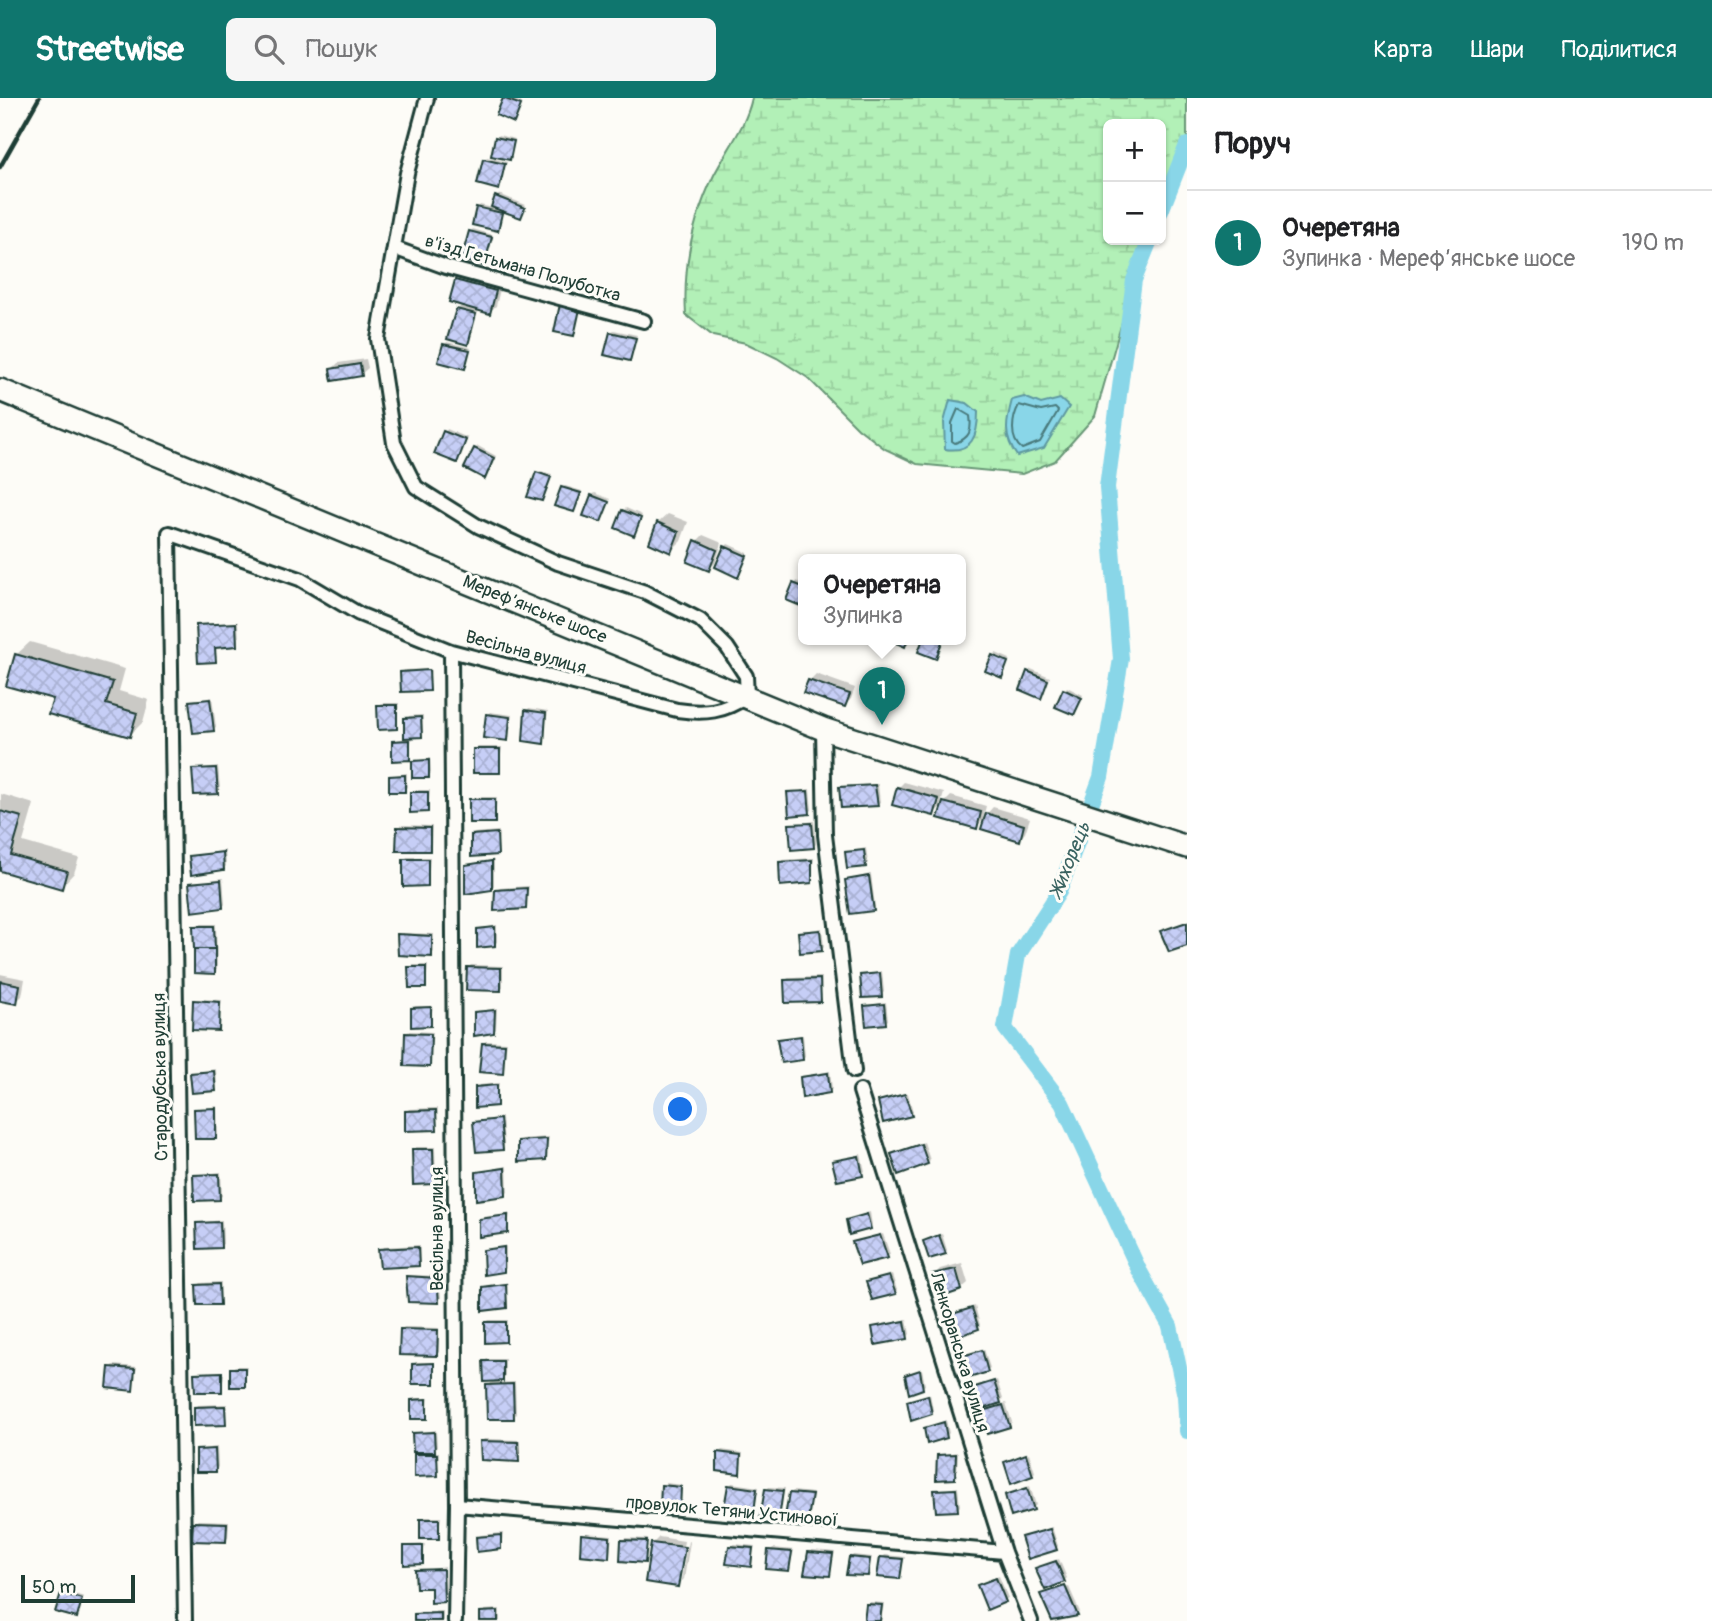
<!DOCTYPE html>
<html lang="uk">
<meta charset="utf-8">
<style>
body{margin:0;font-family:Pangolin,sans-serif;background:#f6f6f6;color:#202124}
.controls{position:absolute;right:21px;top:21px;display:grid;overflow:hidden;border-radius:10px;box-shadow:0 2px 5px #0004}
.controls button{width:63px;height:63px;display:grid;place-items:center;padding:0;border:0;border-bottom:2px solid #e0e0e0;background:#fff;color:#202124;font:35px sans-serif}
.scale{position:absolute;left:21px;bottom:18px;width:114px;box-sizing:border-box;padding-left:7px;border:4px solid #1f3d34;border-top:0;font-size:19px;line-height:24px;white-space:nowrap;color:#1f3d34;-webkit-text-stroke:5px #fdfcf7;paint-order:stroke}
.you{position:absolute;left:681px;top:1012px;width:24px;height:24px;margin:-18px;border:5px solid #fff;border-radius:50%;background:#1a73e8;box-shadow:0 0 0 10px #1a73e833}
.badge{display:grid;place-items:center;width:46px;height:46px;border-radius:50%;background:#0f766e;color:#fff;font-size:23px;font-weight:700}
.pin{position:absolute;translate:-50% -58px;filter:drop-shadow(0 2px 4px #0008)}
.pin::after{content:'';position:absolute;top:37px;width:24px;height:21px;background:inherit;clip-path:polygon(0 0,100% 0,50% 100%)}
.popup{position:absolute;left:798px;top:456px;width:168px;height:91px;box-sizing:border-box;display:grid;place-content:center;border-radius:10px;background:#fff;filter:drop-shadow(0 2px 5px #0005);font-size:23px;white-space:nowrap;color:#757577}
.popup b{font-size:26px;color:#202124}
.popup::after{content:'';position:absolute;left:50%;top:100%;margin-left:-14px;border:14px solid transparent;border-top-color:#fff}
.list{margin:0;padding:0;list-style:none}
h2{display:flex;justify-content:space-between;align-items:center;height:91px;margin:0;padding:0 28px;font-size:30px}
h2 small{font-size:23px;font-weight:400;color:#757577}
.list li{display:grid;grid-template-columns:46px 1fr auto;gap:21px;align-items:center;box-sizing:border-box;height:105px;padding:0 28px;border-top:2px solid #e0e0e0}
.list b{display:block;font-size:26px;white-space:nowrap}
.list p{margin:0;font-size:23px;white-space:nowrap;color:#757577}
.list em{font-size:23px;font-style:normal;color:#757577}
.icon{flex:none;width:38px;height:38px;fill:none;stroke:currentColor;stroke-width:2;stroke-linecap:round;stroke-linejoin:round}
.map{position:relative;flex:none;width:1187px;height:1523px;overflow:hidden}
header{display:flex;align-items:center;gap:42px;box-sizing:border-box;height:98px;padding:0 35px;background:#0f766e;color:#fff}
header strong{font-size:33px}
nav{display:flex;gap:38px;margin-inline-start:auto;font-size:24px}
.search{width:490px;height:63px;background:#f6f6f6;display:flex;align-items:center;gap:18px;box-sizing:border-box;padding:0 24px;border-radius:10px;color:#757577;font-size:26px}
main{display:flex}
aside{flex:1;background:#fff}
.map>svg:first-child{display:block}
</style>
<header>
<strong>Streetwise</strong>
<div class="search"><svg class="icon" aria-label="search" viewBox="0 0 24 24"><circle cx="10" cy="10" r="6"/><path d="M15 15l6 6"/></svg>Пошук</div>
<nav><a>Карта</a><a>Шари</a><a>Поділитися</a></nav>
</header>
<main>
<div class="map">
<svg width="1187" height="1523" viewBox="0 0 1187 1523">
<defs>
<pattern id="wetland-marsh" width="20" height="14" patternUnits="userSpaceOnUse" patternTransform="scale(1.75)"><rect width="20" height="14" fill="#b2f0b7"/><path d="M1 5h8M5 5V1M11 12h8M15 12V8" fill="none" stroke="#99cf9e"/></pattern>
<pattern id="building-cross-hatch" width="8" height="8" patternUnits="userSpaceOnUse" patternTransform="scale(1.75)"><rect width="8" height="8" fill="#c6cef6"/><path d="M0 0l8 8M0 8l8-8" fill="none" stroke="#aab2d4"/></pattern>
</defs>
<rect width="100%" height="100%" fill="#fdfcf7"/>
<filter id="ink" filterUnits="userSpaceOnUse"><feTurbulence type="fractalNoise" baseFrequency=".0143" numOctaves="2"/><feDisplacementMap in="SourceGraphic" scale="14" xChannelSelector="R" yChannelSelector="G"/><feConvolveMatrix kernelMatrix="1 2 1 2 8 2 1 2 1" color-interpolation-filters="sRGB"/></filter>
<g filter="url(#ink)">
<path fill="url(#wetland-marsh)" stroke="#689676" stroke-width="2" d="M752,0H1187V47L1161,113V26H1108V142H1150L1134,182L1095,318L1055,363L1022,376L917,366L885,351L858,330L808,280L777,260L746,245L713,238L686,217C683,168 692,122 714,77C727,52 746,28 752,0Z"/>
<path fill="#89d6e8" stroke="#5f99a0" stroke-width="2" d="M1024,299L1041,306L1060,301L1069,309L1044,350L1017,358C1003,339 1006,324 1012,302Z
M950,302L967,305L978,314C978,338 972,355 945,351L944,324Z"/>
<path fill="#0003" d="M511,0L522,5L514,23L504,1Z
M499,37L515,41L509,60L497,40Z
M487,59L507,64L498,90L485,62Z
M499,96L526,107L523,115L503,112L497,131L478,110L480,107L493,110Z
M473,131L493,137L484,166L470,134Z
M463,177L501,187L496,208L489,214L479,211L467,245L457,212L463,206L457,183Z
M614,232L637,237L629,261L611,234Z
M447,244L471,250L464,269L445,247Z
M366,261L368,270L361,276L332,271L338,265Z
M447,331L468,340L457,363L436,355Z
M478,348L496,358L487,376L475,351Z
M540,373L552,376L542,401L538,375Z
M565,388L582,393L574,412L562,390Z
M595,395L610,401L600,422L592,398Z
M626,410L642,417L633,436L623,413Z
M668,416L688,424L681,443L671,453L658,425Z
M703,437L722,445L715,465L709,471L697,443Z
M728,446L748,455L738,477L725,449Z
M797,483L803,486V508L788,501Z
M238,524L239,544L217,548L215,562L198,528Z
M30,544L125,571L119,593L149,602L143,624L130,637L55,600L16,557Z
M996,555L1010,561L1002,578L993,558Z
M431,571L429,591L402,574L405,572Z
M1031,571L1050,579L1041,599L1029,574Z
M816,576L855,590L851,601L845,607L809,583Z
M1067,589L1083,597L1074,615L1064,592Z
M212,599L216,629L213,631L191,604Z
M382,605H399L396,629L379,608Z
M529,610L548,613L543,644L527,613Z
M490,614L512,617L507,641L487,617Z
M423,617V635L412,638L409,660L393,643L406,640L409,618Z
M478,649H502L499,673L475,651Z
M430,660L431,675L428,678L414,663Z
M218,668L220,691L217,694L194,672Z
M407,675V689L404,692L390,678Z
M904,684L944,695L940,709L951,698L986,708L983,720L993,709L1030,720L1025,735L1019,741L986,719L976,729L944,706L933,716L898,690Z
M878,686L880,704L877,706L840,690Z
M810,691L812,712L809,714L789,695Z
M414,692H430L428,713L412,695Z
M1,696L34,706L23,744L79,760L74,775L61,789L0,771Z
M473,699H497L495,724L471,702Z
M814,723L816,746L813,749L790,727Z
M401,727L432,728L431,749L429,752L398,730Z
M499,733L497,755L472,737L475,735Z
M866,750L868,765L865,767L847,754Z
M225,752L226,768L223,771L191,759Z
M407,759H430L428,787L405,762Z
M814,760L811,783L781,765L783,762Z
M494,762V788L491,791L467,767Z
M871,776L875,809L873,811L847,782Z
M223,780L225,806L223,809L191,786Z
M529,788L525,809L497,792L500,790Z
M198,826H216L217,872L214,874L195,829Z
M497,827V844L494,847L479,831Z
M822,830L824,849L821,852L800,834Z
M402,835L434,836V854L431,857L399,837Z
M413,867H428L426,888L410,870Z
M471,867L503,868V889L500,891L468,870Z
M882,873L884,894L881,897L862,878Z
M0,876L25,881L22,898L16,904L0,901Z
M822,879L820,902L786,883L788,880Z
M198,901L222,902L218,931L195,903Z
M886,904L888,922L885,924L866,908Z
M415,908H433L430,926L413,911Z
M497,910L496,931L494,934L476,914Z
M409,933L433,934L429,967L407,936Z
M803,937L805,958L802,961L779,941Z
M486,943L507,944L502,974L483,945Z
M216,971L217,989L215,991L192,975Z
M830,973L832,991L829,994L802,980Z
M499,985L496,1006L477,990L480,987Z
M908,995L913,1014L911,1017L880,1004Z
M217,1008L218,1037L215,1039L196,1012Z
M438,1010L436,1030L406,1014L409,1011Z
M502,1019L504,1048L502,1050L475,1024Z
M549,1039L545,1060L520,1044L522,1041Z
M924,1044L930,1062L927,1065L893,1057Z
M416,1049H435L436,1082L433,1084L414,1052Z
M861,1056L865,1073L862,1076L834,1064Z
M507,1068L508,1094L505,1097L478,1074Z
M221,1074L222,1098L219,1100L195,1077Z
M870,1114L872,1127L870,1130L847,1122Z
M510,1116L507,1133L481,1122L483,1119Z
M222,1122L223,1146L220,1148L198,1125Z
M883,1136L890,1156L887,1159L854,1145Z
M942,1136L947,1152L945,1155L925,1143Z
M420,1147L419,1166L380,1152L383,1149Z
M506,1148V1170L504,1173L485,1153Z
M962,1165L968,1185L961,1191L934,1177L940,1171Z
M410,1177L439,1178L441,1200L438,1203L408,1179Z
M892,1177L897,1192L895,1195L868,1184Z
M221,1184L219,1205L198,1187L201,1185Z
M508,1185L506,1209L484,1190L487,1187Z
M975,1208L980,1227L978,1230L951,1217Z
M907,1221L910,1236L907,1239L874,1230Z
M489,1222H508L505,1243L486,1224Z
M404,1229L439,1230V1254L436,1257L401,1232Z
M984,1251L990,1270L987,1272L961,1260Z
M487,1261H505V1279L499,1285L515,1284L516,1316L513,1319L488,1288L494,1282L485,1263Z
M416,1264H435L433,1284L413,1267Z
M113,1267L137,1269L132,1291L110,1270Z
M235,1268H247L244,1288L232,1271Z
M922,1271L925,1287L922,1289L907,1278Z
M224,1276L222,1292L196,1277Z
M997,1282L1003,1301L1000,1303L974,1291Z
M930,1296L933,1312L931,1315L909,1304Z
M415,1300H429L427,1319L412,1303Z
M1006,1305L1012,1324L1009,1327L982,1315Z
M227,1306L225,1325L196,1310L198,1307Z
M946,1322L949,1335L946,1338L926,1331Z
M436,1332L437,1349L432,1354H439L437,1376L416,1357L421,1352L414,1336Z
M484,1341L520,1342V1360L518,1362L481,1344Z
M217,1349L218,1369L215,1372L197,1352Z
M722,1352L743,1355L740,1374L719,1354Z
M958,1354L957,1376L954,1379L938,1358Z
M1029,1355L1035,1374L1032,1377L1006,1364Z
M666,1385L682,1387L680,1411L663,1388Z
M732,1385L759,1389L753,1413L730,1388Z
M1030,1388L1036,1407L1033,1410L1007,1397Z
M769,1389L785,1390L778,1419L766,1392Z
M958,1389L960,1408L957,1411L936,1393Z
M793,1393L813,1395L807,1419L790,1396Z
M425,1419H441L438,1439L422,1422Z
M198,1422L229,1423L228,1440L225,1443L195,1424Z
M1052,1429L1058,1448L1056,1451L1023,1439Z
M503,1435L501,1450L478,1440L481,1437Z
M585,1435L612,1437L610,1456L608,1458L583,1437Z
M659,1439L684,1443L677,1483H681L688,1443L690,1444L684,1481L677,1488L652,1446Z
M626,1440L648,1441L644,1463L623,1442Z
M425,1446L422,1465L406,1449L408,1447Z
M734,1446L755,1448L750,1467L731,1449Z
M773,1450L794,1452L789,1471L770,1453Z
M812,1452L835,1454L829,1477L809,1455Z
M853,1457L872,1459L867,1476L851,1460Z
M885,1457L905,1459L899,1479L882,1460Z
M1059,1461L1067,1480L1064,1483L1037,1470Z
M445,1469L446,1500L443,1503L417,1473Z
M999,1478L1008,1500L988,1510L979,1487Z
M1069,1489L1080,1514L1053,1523L1042,1496Z
M65,1493L84,1499L76,1518L63,1496Z
M870,1504L884,1505L881,1523H865Z
M500,1511V1523H482L484,1512Z
M443,1513V1523H416L418,1514Z"/>
<g fill="none" stroke-linecap="round" stroke-linejoin="round">
<path stroke="#497a7c" stroke-width="2" d="M1019,307L1041,313L1055,310L1058,313L1040,344L1022,351C1009,341 1012,320 1019,307Z
M958,311L970,318C972,333 970,340 955,345L952,343V325Z"/>
<path stroke="#89d6e8" stroke-width="16" d="M1161,113L1187,47
M1150,142L1134,182L1107,389L1121,561L1101,679L1059,794L1018,857L1005,930L1062,1005L1139,1172L1170,1228L1185,1298L1187,1333"/>
</g>
<path fill="url(#building-cross-hatch)" stroke="#1f3d34" stroke-width="2" d="M503,0L521,7L514,25L496,17Z
M495,39L514,43L510,62L491,58Z
M483,61L505,66L499,92L477,86Z
M495,98L525,110L521,120L491,109Z
M476,109L502,115L498,133L472,127Z
M469,133L492,139L484,168L461,162Z
M455,182L496,193L490,216L449,204Z
M560,206L580,211L574,238L554,234Z
M456,211L476,216L468,247L447,241Z
M610,234L636,240L630,263L604,257Z
M443,246L470,252L465,271L438,264Z
M360,266L362,278L332,283L330,271Z
M443,333L466,342L457,365L434,356Z
M474,350L494,360L485,381L464,370Z
M536,374L551,379L542,403L527,399Z
M561,389L581,395L574,414L554,408Z
M591,397L609,404L601,424L583,418Z
M622,412L641,420L634,438L615,430Z
M657,424L679,434L671,455L649,445Z
M695,442L717,452L709,473L687,464Z
M724,448L747,458L738,480L715,469Z
M793,485L803,489V509L786,502Z
M236,525L237,548L215,550L216,564L198,565L196,527Z
M887,541H908L905,549Z
M923,541H943L936,561L918,554Z
M15,556L113,584L106,606L137,615L130,639L48,616L53,601L6,588Z
M992,557L1008,564L1002,580L985,573Z
M429,572L430,593L401,594L400,574Z
M1027,573L1048,582L1041,601L1020,592Z
M808,582L850,596L845,609L803,595Z
M1063,591L1082,600L1074,617L1055,609Z
M210,601L214,633L193,635L189,603Z
M377,607H397V631L378,632Z
M525,612L546,615L544,646L523,643Z
M486,616L510,619L508,643L483,640Z
M421,619L422,639L404,640V620Z
M410,642V662L392,663V643Z
M473,651H500V675H473Z
M429,662V680H412V663Z
M216,670L218,696L194,697L192,671Z
M405,677V694H389V678Z
M875,687L878,708L841,710L839,689Z
M897,689L939,701L934,718L892,707Z
M808,693L810,716L789,718L787,694Z
M410,694H428V714L410,715Z
M469,701H495V725H469Z
M943,704L981,714L977,731L938,720Z
M0,713L22,719L11,757L67,773L62,791L0,773Z
M986,715L1024,727L1020,743L981,731Z
M812,725L814,750L791,752L789,726Z
M397,729L430,730V753H396Z
M497,735L498,757L471,759V737Z
M864,752L866,769L847,771L845,754Z
M223,754L224,772L191,777L189,758Z
M403,761H428V788L403,789Z
M812,762V785L780,788L779,764Z
M492,763V792L465,796V767Z
M869,778L874,813L850,816L845,782Z
M221,782L223,810L192,814L189,785Z
M527,790L526,811L494,813L495,792Z
M1187,824V848L1169,854L1160,833Z
M193,828H214L215,851H194Z
M495,829V848L477,850V831Z
M820,832L822,853L800,855L798,834Z
M397,836L432,838V859L398,857Z
M194,851H215V876L194,875Z
M408,869H426V890H409Z
M467,869L501,870V893L466,892Z
M880,875L882,899L862,900L860,877Z
M820,881L821,904L785,905L784,882Z
M0,883L20,887L17,906L0,903Z
M193,902L220,904L219,933L192,932Z
M884,906L886,926L866,928L864,908Z
M431,909V928L411,929V910Z
M495,912L494,935L474,938V914Z
M405,935L431,936L430,969L404,968Z
M801,938L803,962L781,965L777,941Z
M482,945L505,946L503,976L479,974Z
M214,973L216,993L192,995L190,975Z
M828,975L830,995L802,1000L800,979Z
M497,987V1008L475,1010V989Z
M905,996L912,1018L883,1025L878,1003Z
M216,1010V1041H195L194,1011Z
M436,1012L437,1032L405,1033V1013Z
M500,1021L503,1052L476,1054L473,1024Z
M547,1041L546,1062L518,1064V1043Z
M921,1046L928,1066L898,1077L891,1056Z
M412,1051H433L434,1086L413,1087Z
M859,1058L863,1078L837,1083L832,1063Z
M505,1070L506,1098L476,1102V1074Z
M219,1076L220,1102L194,1103L193,1077Z
M867,1116L871,1131L849,1137L846,1122Z
M508,1117V1135L479,1139V1121Z
M220,1124L221,1150L197,1151L196,1125Z
M880,1137L888,1160L860,1167L852,1144Z
M939,1137L946,1156L929,1161L923,1143Z
M418,1149L419,1168L380,1170L378,1151Z
M504,1149V1174L484,1177L483,1152Z
M956,1171L962,1192L939,1200L932,1176Z
M406,1178L437,1180L439,1205L408,1204Z
M889,1178L896,1196L872,1202L866,1184Z
M219,1186L220,1207H197L196,1187Z
M506,1186L507,1210L482,1213V1189Z
M972,1210L979,1231L956,1239L949,1217Z
M905,1223L908,1241L875,1247L872,1229Z
M485,1224H506V1244L485,1245Z
M400,1231L438,1232L437,1258L399,1257Z
M982,1252L988,1274L966,1281L959,1259Z
M483,1263H503V1283L484,1284Z
M434,1265V1286H412V1266Z
M109,1269L135,1271L133,1293L107,1290Z
M230,1270H245V1289H230Z
M920,1272L923,1291L909,1296L905,1277Z
M222,1274V1294H195L194,1275Z
M994,1283L1001,1305L979,1312L972,1290Z
M513,1286L514,1321H487L486,1287Z
M928,1297L932,1316L911,1323L907,1303Z
M427,1301V1321H411V1302Z
M1003,1307L1010,1329L987,1336L980,1314Z
M225,1308L226,1327L194,1328V1309Z
M944,1324L947,1340L927,1346L924,1330Z
M434,1334L435,1354H413L412,1335Z
M480,1343L518,1344L519,1364L481,1362Z
M215,1351L216,1374H196V1352Z
M717,1354L741,1357L740,1376L717,1373Z
M414,1356H437L438,1378L414,1379Z
M956,1356L955,1381L936,1382L937,1357Z
M1026,1356L1033,1378L1011,1386L1004,1364Z
M661,1387L681,1389L680,1413L660,1410Z
M728,1387L757,1391L754,1414L724,1410Z
M1027,1390L1034,1412L1011,1419L1005,1397Z
M765,1391L783,1393L779,1421L760,1419Z
M956,1391L958,1413L936,1414L934,1392Z
M789,1395L812,1397L808,1421L785,1419Z
M420,1421H439V1441H420Z
M193,1424L227,1425L226,1444L192,1443Z
M1050,1431L1057,1452L1028,1461L1021,1439Z
M581,1436L610,1439L609,1460L580,1457Z
M501,1437V1451L477,1454L476,1439Z
M621,1442L647,1443L645,1465L620,1463Z
M651,1445L685,1449L678,1489L645,1484Z
M404,1448H423V1466L404,1467Z
M729,1448L753,1450L751,1469L726,1466Z
M768,1452L792,1454L789,1473L766,1471Z
M808,1454L833,1456L830,1478L804,1476Z
M849,1459L870,1461L868,1478L846,1477Z
M880,1459L903,1461L900,1481L877,1479Z
M1056,1463L1065,1484L1045,1492L1035,1470Z
M443,1471L444,1504L431,1505V1490H416L415,1472Z
M996,1480L1006,1504L987,1512L977,1487Z
M1065,1488L1078,1518L1052,1523L1040,1496Z
M61,1495L82,1501L77,1520L55,1514Z
M866,1506L882,1507L880,1523H864Z
M498,1513V1523H480V1514Z
M441,1515V1523H414V1516Z"/>
<g fill="none" stroke-linecap="round" stroke-linejoin="round">
<defs>
<path id="street" d="M394,150L446,169L644,223
M451,553L457,1407L455,1523
M823,631L825,737L854,973
M860,993L1004,1454L1031,1523
M457,1407L1004,1454
M185,1523L169,435L300,481L359,516L451,553L677,612C705,616 724,614 747,598L746,578L727,549L700,522L645,494L558,465L478,428L416,389L394,345L378,241L407,75L427,0"/>
<path id="highway" d="M0,292L823,631L1187,749"/>
</defs>
<use href="#street" stroke="#1f3d34" stroke-width="18"/>
<use href="#highway" stroke="#1f3d34" stroke-width="26"/>
<use href="#street" stroke="#fdfcf7" stroke-width="12"/>
<use href="#highway" stroke="#fdfcf7" stroke-width="21"/>
<path stroke="#1f3d34" stroke-width="4.5" d="M0,69L39,0"/>
</g>
</g>
<g text-anchor="middle" stroke-width="6" stroke-linejoin="round" paint-order="stroke">
<g font-size="18" fill="#1f3d34" stroke="#fdfcf7">
<text transform="translate(523 170) rotate(16)" y="6">в'їзд Гетьмана Полуботка</text>
<text transform="translate(535 511) rotate(22)" y="6">Мереф’янське шосе</text>
<text transform="translate(526 554) rotate(15)" y="6">Весільна вулиця</text>
<text transform="translate(160 979) rotate(-91)" y="6">Стародубська вулиця</text>
<text transform="translate(437 1131) rotate(-90)" y="6">Весільна вулиця</text>
<text transform="translate(960 1254) rotate(73)" y="6">Ленкоранська вулиця</text>
<text transform="translate(732 1413) rotate(5)" y="6">провулок Тетяни Устинової</text>
</g>
<g font-size="19" font-style="italic" fill="#3a6361" stroke="#fdfcf7">
<text transform="translate(1069 761) rotate(-68)" y="7">Жихорець</text>
</g>
</g>
</svg>
<div class="controls">
<button>+</button>
<button>−</button>
</div>
<div class="scale">50 m</div>
<div class="you"></div>
<div class="pin badge" style="left:882px;top:627px">1</div>
<div class="popup"><b>Очеретяна</b>Зупинка</div>
</div>
<aside>
<h2>Поруч<small></small></h2>
<ul class="list">
<li><span class="badge">1</span><div><b>Очеретяна</b><p>Зупинка · Мереф’янське шосе</p></div><em>190 m</em></li>
</ul>
</aside>
</main>
